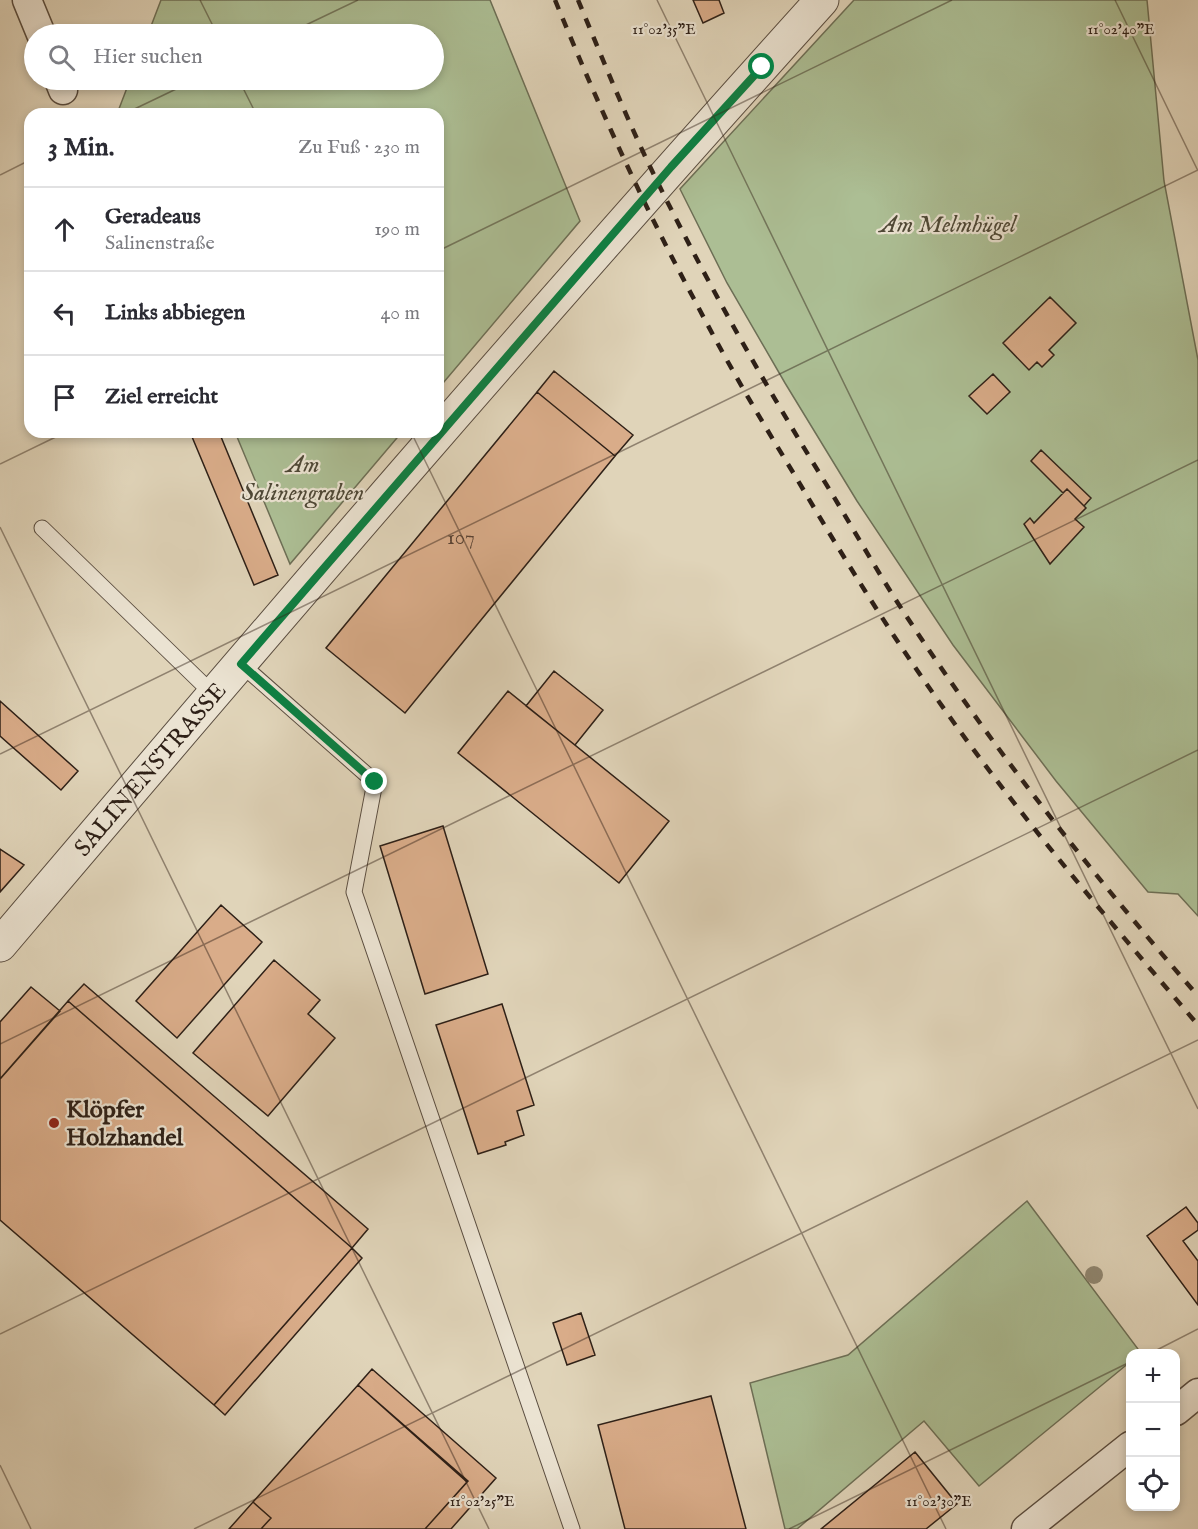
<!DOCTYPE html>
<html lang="de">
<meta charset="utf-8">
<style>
body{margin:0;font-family:"IM FELL English",serif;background:#f7f7f7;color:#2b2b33}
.controls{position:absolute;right:18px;bottom:18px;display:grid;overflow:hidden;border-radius:12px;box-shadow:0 3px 9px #0003}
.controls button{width:54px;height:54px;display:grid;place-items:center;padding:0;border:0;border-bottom:2px solid #e1e1e2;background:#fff;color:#2b2b33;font:30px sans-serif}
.stop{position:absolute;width:18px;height:18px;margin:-14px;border:4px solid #0b8043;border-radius:50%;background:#fff}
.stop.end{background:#0b8043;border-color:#fff;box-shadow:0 2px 6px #0008}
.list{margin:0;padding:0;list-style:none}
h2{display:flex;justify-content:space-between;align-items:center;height:78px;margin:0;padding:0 24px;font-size:26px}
h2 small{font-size:20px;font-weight:400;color:#7c7c81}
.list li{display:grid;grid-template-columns:39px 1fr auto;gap:18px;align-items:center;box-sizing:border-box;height:84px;padding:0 24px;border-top:2px solid #e1e1e2}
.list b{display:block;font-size:22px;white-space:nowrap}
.list p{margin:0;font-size:20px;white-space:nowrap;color:#7c7c81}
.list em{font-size:20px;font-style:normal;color:#7c7c81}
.icon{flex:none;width:33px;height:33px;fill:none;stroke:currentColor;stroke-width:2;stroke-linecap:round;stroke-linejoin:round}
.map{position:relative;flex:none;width:1198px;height:1529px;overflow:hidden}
.search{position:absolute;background:#fff;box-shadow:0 3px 9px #0003;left:24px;top:24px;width:420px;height:66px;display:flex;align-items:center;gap:15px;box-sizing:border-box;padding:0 21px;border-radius:33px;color:#7c7c81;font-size:22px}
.panel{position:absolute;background:#fff;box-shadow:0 3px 9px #0003;left:24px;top:108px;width:420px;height:330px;border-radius:18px}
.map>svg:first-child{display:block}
</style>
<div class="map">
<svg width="1198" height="1529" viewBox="0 0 1198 1529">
<rect width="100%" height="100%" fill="#e0d4b9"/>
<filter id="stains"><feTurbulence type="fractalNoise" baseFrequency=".00333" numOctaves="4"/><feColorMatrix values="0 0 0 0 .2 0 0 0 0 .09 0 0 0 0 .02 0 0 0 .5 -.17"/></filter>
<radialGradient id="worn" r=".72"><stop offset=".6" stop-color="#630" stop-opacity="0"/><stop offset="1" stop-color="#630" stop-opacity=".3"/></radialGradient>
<path fill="#acbe94" stroke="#6d6f56" stroke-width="1.5" d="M161,0H490L580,221L438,389V114H117L130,80H434V34H148Z
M854,0H1147L1164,181L1198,360V916L1178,894L1148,892L1056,781L953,645L857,501L785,383L727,283L680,189Z
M235,432H402L290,564Z
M1027,1201L1141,1353L1130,1354V1362L979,1486L924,1421L797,1529H785L750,1383L848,1355Z"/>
<path fill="#d9ac89" stroke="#2e2017" stroke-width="1.5" d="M693,0H719L724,13L703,23Z
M1050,297L1076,323L1049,350L1054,355L1042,367L1037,362L1029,370L1003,343Z
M554,371L633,435L615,456L537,392Z
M993,374L1010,392L987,414L969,396Z
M537,392L615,456L405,713L326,648Z
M190,432H219L278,575L254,585Z
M1041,450L1091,498L1084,506L1067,489L1063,493L1031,461Z
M1067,489L1086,508L1075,519L1084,527L1050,564L1024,524L1030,518L1034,523Z
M554,671L603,710L575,745L526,706Z
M508,691L669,821L619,883L458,753Z
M0,701L78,771L61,790L0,736Z
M443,826L488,974L425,994L380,846Z
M0,849L24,865L0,892Z
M221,905L262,942L177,1038L136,1001Z
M274,960L320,1000L308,1014L335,1038L268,1116L193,1053Z
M84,984L368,1229L352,1248L68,1001Z
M31,987L60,1011L0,1079V1022Z
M68,1001L352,1248L214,1405L0,1220V1079Z
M502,1004L534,1105L517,1111L524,1135L505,1142L506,1145L478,1154L436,1025Z
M1186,1207L1198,1223V1230L1183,1241L1198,1261V1305L1147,1236Z
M352,1248L362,1258L225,1415L214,1405Z
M581,1313L595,1355L567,1365L553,1323Z
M372,1369L496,1478L451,1529H425L468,1481L358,1385Z
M358,1385L467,1482L425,1529H261L271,1518L253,1502Z
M711,1396L746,1529H625L598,1425Z
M915,1452L957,1504L926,1529H821Z
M253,1502L271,1518L261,1529H229Z"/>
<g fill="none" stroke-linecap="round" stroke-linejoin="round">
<defs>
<path id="service" d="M42,528L213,694
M241,664L375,782L354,892L572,1529"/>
<path id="minor" d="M27,0L41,34
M59,80L63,90
M1176,1411L1198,1393
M1026,1529L1130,1446"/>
<g id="tertiary">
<path id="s1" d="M0,945C270,627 542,310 822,0"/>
</g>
</defs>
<use href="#service" stroke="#5a4d40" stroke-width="17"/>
<use href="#minor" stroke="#5a4d40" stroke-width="31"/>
<use href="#tertiary" stroke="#5a4d40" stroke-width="35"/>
<use href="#service" stroke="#ebe3d2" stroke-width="15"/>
<use href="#minor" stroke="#ebe3d2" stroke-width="28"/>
<use href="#tertiary" stroke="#ebe3d2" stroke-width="33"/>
<path stroke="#2e2017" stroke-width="4.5" stroke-dasharray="10 10" stroke-linecap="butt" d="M555,0C597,102 642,203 694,299C725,359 759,417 794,474C839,550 884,624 935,696C1015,811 1107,918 1198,1025
M578,0C604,62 629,125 659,185C709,286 764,383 823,479C850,523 875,568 903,611C991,746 1092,874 1198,996"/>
</g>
<circle fill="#908771" cx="1094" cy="1275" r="9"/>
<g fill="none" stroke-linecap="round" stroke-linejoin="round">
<path stroke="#0b8043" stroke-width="8" d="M375,782L241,664L671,167L762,67"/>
</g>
<path fill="none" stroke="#2e2017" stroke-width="1.5" stroke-opacity="0.45" d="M200,0L217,34M657,0L1198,1109M1115,0L1198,171M287,34L358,0M239,80L256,114M124,114L195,80M0,175L30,160M438,251L952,0M411,432L946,1529M0,464L66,432M0,527L489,1529M0,754L1198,170M0,1044L1198,460M0,1334L1198,750M1149,1354L1198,1329M0,1465L31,1529M194,1529L1198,1040M789,1529L1130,1362"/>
<circle fill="#8f2418" stroke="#ebe3d2" stroke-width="2" cx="54" cy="1123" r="6"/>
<g text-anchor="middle" stroke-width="4.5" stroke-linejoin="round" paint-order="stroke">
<g font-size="21" fill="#594334">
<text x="461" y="544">107</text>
</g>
<g font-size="24" font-style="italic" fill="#4e4836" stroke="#ebe3d2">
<text x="948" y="232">Am Melmhügel</text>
<text x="303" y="472">Am<tspan x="303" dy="28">Salinengraben</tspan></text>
</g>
<g font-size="24" fill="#2e2017" stroke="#ebe3d2">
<text dy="8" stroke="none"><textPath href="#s1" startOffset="231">SALINENSTRASSE</textPath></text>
</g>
<g font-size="24" font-weight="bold" fill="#2e2017" stroke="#ebe3d2" text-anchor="start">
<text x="66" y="1117">Klöpfer<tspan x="66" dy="28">Holzhandel</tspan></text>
</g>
</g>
<g font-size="15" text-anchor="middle" fill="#2e2017" stroke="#ebe3d2" stroke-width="4.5" stroke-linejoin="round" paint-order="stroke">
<text x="664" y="34">11°02'35"E</text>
<text x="1121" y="34">11°02'40"E</text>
<text x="482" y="1506">11°02'25"E</text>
<text x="939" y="1506">11°02'30"E</text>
</g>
<rect width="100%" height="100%" filter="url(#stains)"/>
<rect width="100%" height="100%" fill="url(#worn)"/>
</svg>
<div class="controls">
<button>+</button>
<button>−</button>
<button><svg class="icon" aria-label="locate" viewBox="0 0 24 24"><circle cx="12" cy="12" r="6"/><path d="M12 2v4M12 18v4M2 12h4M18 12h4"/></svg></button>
</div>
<div class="stop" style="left:762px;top:67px"></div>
<div class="stop end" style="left:375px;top:782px"></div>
<div class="search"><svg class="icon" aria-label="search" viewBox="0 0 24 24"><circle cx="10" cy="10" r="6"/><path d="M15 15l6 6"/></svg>Hier suchen</div>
<section class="panel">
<h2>3 Min.<small>Zu Fuß · 230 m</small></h2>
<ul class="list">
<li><svg class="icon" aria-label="ahead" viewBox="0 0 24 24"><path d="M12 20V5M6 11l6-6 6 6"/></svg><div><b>Geradeaus</b><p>Salinenstraße</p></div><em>190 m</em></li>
<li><svg class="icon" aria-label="left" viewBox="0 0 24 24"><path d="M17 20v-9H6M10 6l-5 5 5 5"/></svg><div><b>Links abbiegen</b></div><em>40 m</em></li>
<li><svg class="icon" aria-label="arrive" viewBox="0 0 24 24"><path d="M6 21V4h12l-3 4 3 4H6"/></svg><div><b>Ziel erreicht</b></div></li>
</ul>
</section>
</div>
